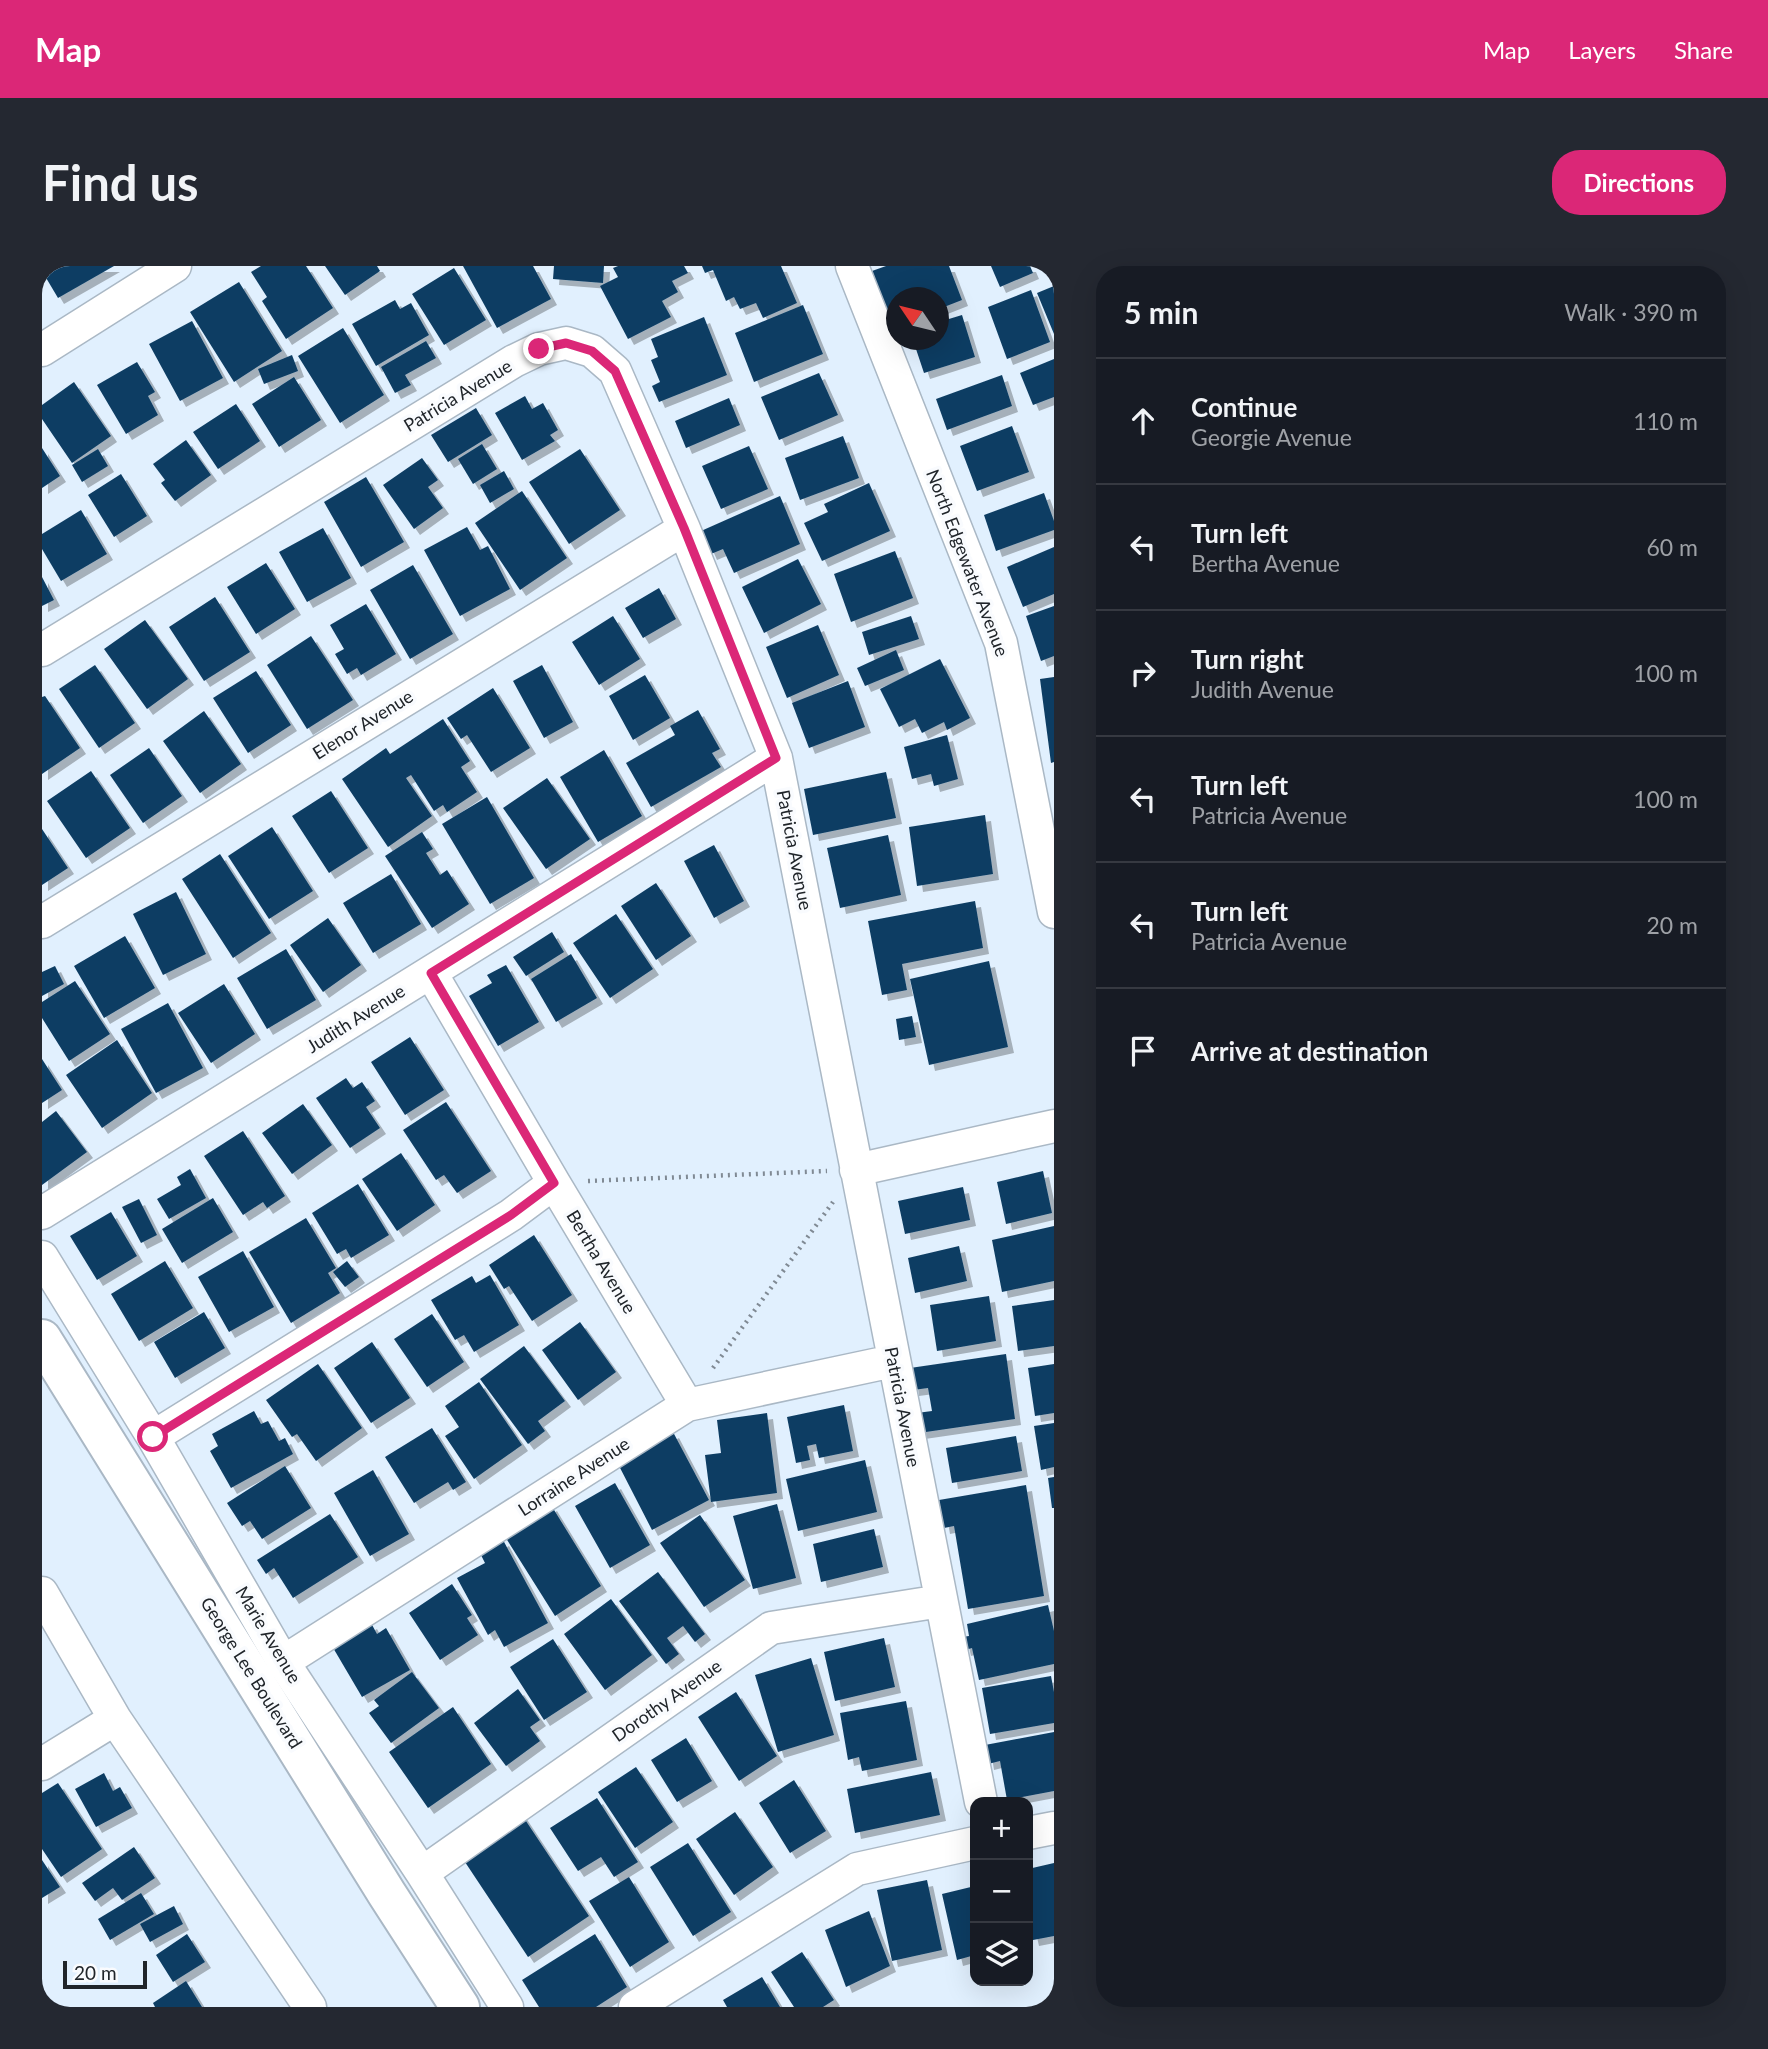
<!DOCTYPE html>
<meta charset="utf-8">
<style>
body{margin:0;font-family:Lato,sans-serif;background:#242831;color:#f1f3f6}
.controls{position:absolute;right:21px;bottom:21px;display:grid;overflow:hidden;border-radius:14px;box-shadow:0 7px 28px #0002}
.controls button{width:63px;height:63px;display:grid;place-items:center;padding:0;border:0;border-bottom:2px solid #363941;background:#171b24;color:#f1f3f6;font:35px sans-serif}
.compass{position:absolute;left:844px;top:21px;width:63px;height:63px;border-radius:50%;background:#171b24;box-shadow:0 7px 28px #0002;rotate:305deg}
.scale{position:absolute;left:21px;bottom:18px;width:84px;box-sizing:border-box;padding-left:7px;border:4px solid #20252a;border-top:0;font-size:19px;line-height:24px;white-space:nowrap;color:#20252a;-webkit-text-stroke:5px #f9fbfe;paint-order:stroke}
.stop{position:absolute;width:21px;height:21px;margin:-16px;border:5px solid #db2777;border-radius:50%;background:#fff}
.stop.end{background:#db2777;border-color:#fff;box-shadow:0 2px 7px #0008}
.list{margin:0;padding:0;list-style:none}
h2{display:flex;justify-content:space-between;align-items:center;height:91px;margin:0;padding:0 28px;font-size:30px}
h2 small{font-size:23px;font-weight:400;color:#9ea1a6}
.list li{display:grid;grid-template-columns:46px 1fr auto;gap:21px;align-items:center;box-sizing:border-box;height:126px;padding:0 28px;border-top:2px solid #363941}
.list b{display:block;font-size:26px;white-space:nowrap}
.list p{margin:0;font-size:23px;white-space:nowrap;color:#9ea1a6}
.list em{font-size:23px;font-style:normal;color:#9ea1a6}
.icon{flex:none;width:38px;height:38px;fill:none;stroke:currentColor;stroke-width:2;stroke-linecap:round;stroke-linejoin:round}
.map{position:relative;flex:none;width:1012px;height:1741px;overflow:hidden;border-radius:28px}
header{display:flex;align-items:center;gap:42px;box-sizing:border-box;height:98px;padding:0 35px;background:#db2777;color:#fff}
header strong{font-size:33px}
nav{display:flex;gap:38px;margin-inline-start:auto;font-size:24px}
.intro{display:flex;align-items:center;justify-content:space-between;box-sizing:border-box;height:168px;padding:0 42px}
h1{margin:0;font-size:49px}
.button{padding:18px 32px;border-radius:28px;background:#db2777;color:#fff;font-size:24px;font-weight:700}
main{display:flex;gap:42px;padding:0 42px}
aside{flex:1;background:#171b24;border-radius:28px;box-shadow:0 7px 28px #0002}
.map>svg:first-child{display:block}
</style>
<header>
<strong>Map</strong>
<nav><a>Map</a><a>Layers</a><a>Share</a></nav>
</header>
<div class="intro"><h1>Find us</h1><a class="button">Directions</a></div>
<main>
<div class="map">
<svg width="1012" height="1741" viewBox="0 0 1012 1741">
<defs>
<filter id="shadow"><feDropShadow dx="6" dy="6" stdDeviation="0" flood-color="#0004"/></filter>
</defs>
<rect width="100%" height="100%" fill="#e1f0fe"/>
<path fill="#0f3e63" filter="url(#shadow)" d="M0,0H72L16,32L0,5Z
M219,0H264L291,42L244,73L220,35L225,31L209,6Z
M283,0H335L338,5L303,29Z
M421,0H491L509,33L455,62Z
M512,0H562L561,17L511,13Z
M576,0H642L646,7L630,15L636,26L620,35L629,51L586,73L558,20L576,11L571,2Z
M660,0H739L755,37L721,52L714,37L698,43L692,31L684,35L671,4L663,7Z
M844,0H907L920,34L897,43V32H855V59L850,61L830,5Z
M949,0H988L991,7L958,21Z
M412,2L444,54L402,79L370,28Z
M197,16L240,85L192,116L148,46Z
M1012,20V68L995,27Z
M989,24L1008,76L965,93L946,41Z
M353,34L358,43L369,37L387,69L334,100L310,58Z
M761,39L781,88L712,116L693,67Z
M920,49L933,91L882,107L871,74H897V56Z
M662,51L685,109L617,136L610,120L618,116L609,94L616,91L609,73Z
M150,55L181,112L138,135L107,78Z
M301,62L342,129L298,157L256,90Z
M384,75L394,92L363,109L369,119L353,127L339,101Z
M250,89L256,105L222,118L216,103Z
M1012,93V131L991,139L978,107Z
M95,96L113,126L106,130L116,149L84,168L55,119Z
M777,107L796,149L737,174L719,131Z
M960,109L970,140L905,164L894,133Z
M252,111L279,154L237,181L210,138Z
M32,116L69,170L30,197L0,153V139Z
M483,130L490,143L501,137L516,164L508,169L513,175L480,194L453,147Z
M687,132L698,159L644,182L633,155Z
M194,138L218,175L176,203L151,166Z
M434,142L450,169L406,196L389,169Z
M970,160L987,206L935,225L918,180Z
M801,170L817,212L758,234L743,192Z
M144,174L169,209L133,235L119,217L123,214L111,198Z
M440,178L455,203L431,218L416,193Z
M707,180L726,223L679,243L660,200Z
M0,182L18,210L0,222Z
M56,183L66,200L40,216L30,199Z
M538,183L578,244L527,278L487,216Z
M380,192L396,214L386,221L401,242L372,263L341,219Z
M462,205L472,223L448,237L438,219Z
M79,208L105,250L72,271L46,229Z
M324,211L362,276L319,301L282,236Z
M827,217L848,265L780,295L762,257L786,246L782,238Z
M480,225L525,292L478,324L433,257Z
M1002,227L1012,255V264L954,285L942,249Z
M738,230L758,278L692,307L681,283L669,288L659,265Z
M39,244L65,288L19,315L0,283V268Z
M425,261L438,284L446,280L468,323L418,350L382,284Z
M281,262L309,312L265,336L237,286Z
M1012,281V328L981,341L965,301Z
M853,285L871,332L809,356L792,308Z
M756,293L779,338L722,367L700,321Z
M224,297L253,343L214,368L185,321Z
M371,299L411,368L368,393L328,324Z
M0,311L12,334L0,340Z
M617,322L634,353L601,372L583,342Z
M173,331L208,386L162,415L127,361Z
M324,338L354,388L319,409L315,402L305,408L293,388L302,383L288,359Z
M1012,340V390L999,395L984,350Z
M571,350L598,393L557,419L530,376Z
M869,350L877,373L827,389L820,366Z
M103,354L146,413L105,443L62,383Z
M776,359L797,409L745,432L724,381Z
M269,370L311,434L265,463L225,399Z
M854,384L862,404L823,420L815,402Z
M898,393L928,452L905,464L902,456L880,467L873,453L857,461L838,423Z
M53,399L93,457L57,482L17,423Z
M500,399L531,456L502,472L471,415Z
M214,405L249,459L206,487L171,432Z
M603,409L628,452L591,474L567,430Z
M1012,411V496L1009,497L998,413Z
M806,415L823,461L767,482L750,437Z
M451,422L488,482L449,506L425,469L419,473L405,452Z
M3,430L38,482L0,508V431Z
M656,444L678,483L670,487L679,501L609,541L584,497L633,469L628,460Z
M162,445L199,498L158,527L121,475Z
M401,453L428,495L419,501L435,526L405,546L401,539L392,545L369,509L364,512L390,550L346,581L300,513L344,482L348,488Z
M905,469L916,513L892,520L889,508L870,513L862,481Z
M107,482L140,530L101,557L68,509Z
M562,484L600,550L556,576L518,511Z
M49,505L88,562L44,592L5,535Z
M844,506L854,552L771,569L762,523Z
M505,512L548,573L504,603L461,542Z
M289,525L326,582L287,607L250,550Z
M445,531L492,612L448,638L400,558Z
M943,549L951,608L875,620L867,561Z
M230,561L271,625L227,653L186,590Z
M0,563L26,602L0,619Z
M380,566L391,583L384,587L398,609L405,604L427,638L390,662L343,590Z
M846,569L859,629L798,642L785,582Z
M672,579L702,635L672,652L642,595Z
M178,588L229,667L191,692L140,613Z
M349,608L379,658L331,687L301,637Z
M614,617L649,670L614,694L579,640Z
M134,626L164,688L121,709L91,648Z
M933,635L941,682L860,698L865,724L840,729L826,655Z
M574,648L611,703L568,732L531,677Z
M286,652L319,699L281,726L248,679Z
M510,666L522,686L484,710L471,691Z
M83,670L113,722L62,752L32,700Z
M244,683L274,734L225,763L195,712Z
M529,688L555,732L514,756L489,713Z
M947,695L966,781L887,799L868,713Z
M464,699L497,756L456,780L427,730L450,717L445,709Z
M13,700L22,718L0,730V706Z
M33,715L68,768L27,795L0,752V736Z
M182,718L213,768L169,797L136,747Z
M126,737L161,802L114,827L79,763Z
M870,750L874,771L857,774L854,753Z
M368,771L402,824L363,849L329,796Z
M75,774L110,827L60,862L24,809Z
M0,793L20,824L0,837Z
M304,812L311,822L320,816L333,835L324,841L338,862L308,882L274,832Z
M404,836L449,905L415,927L402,909L394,914L361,864Z
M261,838L290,879L250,908L220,867Z
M14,845L45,886L0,919V856Z
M201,865L243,930L225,942L221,936L201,949L162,890Z
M359,887L393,939L355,965L320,913Z
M148,903L164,932L127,953L115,933L139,919L135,911Z
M1001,905L1010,947L964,958L955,916Z
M316,918L347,969L309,992L304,983L295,988L270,947Z
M921,921L928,954L863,968L856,935Z
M171,932L191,966L140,997L120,963Z
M97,933L115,969L99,977L80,941Z
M69,946L95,990L55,1014L28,970Z
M264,952L294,1002L286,1007L298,1027L249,1057L207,986Z
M1012,960V1015L960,1026L950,974Z
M492,969L530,1029L490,1055L467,1020L462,1023L447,999Z
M917,980L925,1015L873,1027L866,992Z
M201,985L232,1041L187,1066L156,1011Z
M123,995L151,1042L97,1075L69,1028Z
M305,995L317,1011L303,1021L291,1006Z
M448,1009L477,1059L432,1086L422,1069L413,1074L389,1034L430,1010L434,1017Z
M947,1030L954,1075L895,1085L888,1039Z
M1012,1034V1080L976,1085L970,1040Z
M162,1046L183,1082L133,1112L112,1076Z
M390,1048L422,1096L385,1121L352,1073Z
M538,1056L574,1106L536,1134L500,1084Z
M330,1076L368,1132L329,1157L292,1102Z
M482,1080L523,1135L496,1155L503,1165L486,1178L438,1113Z
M964,1088L973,1153L877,1167L875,1147L890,1145L886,1122L871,1124L868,1102Z
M276,1098L320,1162L274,1195L255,1168L250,1171L224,1134Z
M1012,1098V1147L993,1150L986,1102Z
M437,1116L480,1179L432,1213L403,1170L417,1161L403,1140Z
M802,1139L811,1185L777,1192L774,1178L765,1180L768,1194L754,1197L745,1151Z
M212,1145L219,1158L226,1155L237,1175L243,1172L251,1188L189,1222L168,1185L176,1180L170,1168Z
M725,1147L735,1227L669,1236L663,1189L679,1187L675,1154Z
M1012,1157V1201L999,1204L992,1160Z
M390,1162L424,1216L411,1224L406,1216L372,1237L343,1191Z
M631,1166L667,1234L610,1264L575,1196Z
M974,1170L980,1205L910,1217L904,1182Z
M823,1194L835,1246L756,1265L744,1213Z
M243,1200L269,1242L220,1273L208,1255L200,1260L185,1237Z
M331,1204L367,1268L328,1290L292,1227Z
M1012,1211V1242H1010L1006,1212Z
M573,1217L608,1279L568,1302L533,1240Z
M984,1219L1002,1330L926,1343L912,1260L902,1262L897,1234Z
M735,1238L754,1312L711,1323L691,1250Z
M509,1239L559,1320L513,1350L462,1269Z
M288,1248L316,1291L251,1332L232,1302L224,1308L215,1294Z
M658,1249L703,1314L662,1341L618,1277Z
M832,1263L841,1301L779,1316L771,1278Z
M461,1274L506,1357L462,1381L453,1364L446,1369L415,1312L443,1297L438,1287Z
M616,1306L663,1368L653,1376L641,1360L625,1372L637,1388L624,1398L577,1335Z
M410,1318L430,1349L425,1352L436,1369L398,1394L367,1347Z
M569,1333L610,1389L563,1424L522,1368Z
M1006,1339L1012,1365V1398L937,1414L930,1382L923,1384L920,1371L927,1370L925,1358Z
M329,1357L335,1368L344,1362L368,1404L320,1431L290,1380Z
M842,1372L853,1421L793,1435L782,1386Z
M511,1373L545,1426L502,1454L468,1401Z
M769,1392L792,1469L736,1486L713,1409Z
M370,1406L397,1442L349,1477L327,1447L337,1440L332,1434Z
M1009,1410L1012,1426V1457L948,1468L940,1422Z
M476,1423L498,1454L488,1461L498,1475L464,1500L432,1457Z
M694,1426L735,1490L697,1515L656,1451Z
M864,1435L875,1494L820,1505L817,1491L806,1494L798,1447Z
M411,1441L449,1498L386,1542L347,1486Z
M1012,1466V1525L965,1534L958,1495L946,1498L943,1479Z
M644,1472L670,1515L635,1536L609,1494Z
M594,1501L631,1556L593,1582L556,1526Z
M889,1506L898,1549L813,1567L805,1523Z
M62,1507L71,1525L78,1521L90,1542L54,1561L33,1523Z
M752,1514L784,1565L748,1587L717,1537Z
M16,1517L60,1583L19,1611L0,1583V1527Z
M555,1532L596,1596L572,1611L559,1591L536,1605L508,1562Z
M478,1546L547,1650L486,1691L417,1587Z
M693,1546L731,1601L692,1629L654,1573Z
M646,1577L689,1646L651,1670L608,1601Z
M92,1581L113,1612L80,1634L71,1622L53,1635L40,1617Z
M0,1594L18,1621L0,1632Z
M1012,1597V1670L991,1674L986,1652V1603Z
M587,1611L627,1676L588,1701L547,1635Z
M885,1614L900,1684L850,1695L835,1624Z
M933,1620V1689L915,1694L900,1628Z
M99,1627L112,1648L68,1674L56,1653Z
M132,1640L141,1658L108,1676L98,1658Z
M827,1645L848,1700L804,1721L783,1664Z
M145,1668L163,1696L131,1716L114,1689Z
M553,1668L585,1721L554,1741H497L480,1714Z
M760,1686L792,1734L781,1741H752L729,1706Z
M720,1711L738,1741H685L681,1734Z
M144,1715L160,1741H113L111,1737Z"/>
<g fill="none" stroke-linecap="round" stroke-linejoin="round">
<defs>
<path id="street" d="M810,0L959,377L1012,646
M0,84L133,0
M0,384L472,95L497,83L524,77L550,85L573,105L642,263L734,492L939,1536
M0,656L642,263
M389,707L512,917L645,1139
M814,904L1012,860
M0,947L734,492
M0,991L111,1171L241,1396L380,1607L465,1741
M111,1171L469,949L512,917
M0,1327L73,1453L268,1741
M241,1396L645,1139L851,1095
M0,1498L73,1453
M986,1567L1012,1562
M380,1607L729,1362L899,1335
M593,1741L815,1603L933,1577"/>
<path id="secondary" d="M0,1073L345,1628L418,1741"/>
</defs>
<use href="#street" stroke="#aab8c5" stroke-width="35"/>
<use href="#secondary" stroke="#aab8c5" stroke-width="42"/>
<path stroke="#808a94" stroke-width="4.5" stroke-dasharray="2 5" stroke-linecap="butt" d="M546,915L785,905
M671,1102L791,936"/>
<use href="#street" stroke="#fff" stroke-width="32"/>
<use href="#secondary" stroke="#fff" stroke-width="38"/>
</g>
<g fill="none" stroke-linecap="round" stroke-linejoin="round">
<path stroke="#db2777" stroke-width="9" d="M111,1171L469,949L512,917L389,707L734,492L642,262L573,105L550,85L524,77L497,83"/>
</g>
<g text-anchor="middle" stroke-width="7" stroke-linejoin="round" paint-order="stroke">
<g font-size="18" fill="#20252a" stroke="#f9fbfe">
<text transform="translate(416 130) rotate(-31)" y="6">Patricia Avenue</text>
<text transform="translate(925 297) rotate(69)" y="6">North Edgewater Avenue</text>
<text transform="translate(321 459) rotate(-32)" y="6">Elenor Avenue</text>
<text transform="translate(752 584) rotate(79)" y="6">Patricia Avenue</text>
<text transform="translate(314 753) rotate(-32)" y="6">Judith Avenue</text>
<text transform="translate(559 996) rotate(59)" y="6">Bertha Avenue</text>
<text transform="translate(860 1141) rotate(79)" y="6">Patricia Avenue</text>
<text transform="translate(532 1211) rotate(-33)" y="6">Lorraine Avenue</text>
<text transform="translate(226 1369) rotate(59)" y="6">Marie Avenue</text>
<text transform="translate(209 1407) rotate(58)" y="6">George Lee Boulevard</text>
<text transform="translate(625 1435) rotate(-35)" y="6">Dorothy Avenue</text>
</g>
</g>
</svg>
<div class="controls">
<button>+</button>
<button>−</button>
<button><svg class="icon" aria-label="layers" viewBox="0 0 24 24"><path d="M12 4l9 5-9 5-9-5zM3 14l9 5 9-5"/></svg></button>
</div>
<svg class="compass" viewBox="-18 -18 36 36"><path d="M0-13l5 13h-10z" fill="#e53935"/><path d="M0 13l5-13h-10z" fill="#9ea1a6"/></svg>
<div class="scale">20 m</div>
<div class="stop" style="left:111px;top:1171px"></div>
<div class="stop end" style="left:497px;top:83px"></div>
</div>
<aside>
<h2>5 min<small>Walk · 390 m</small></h2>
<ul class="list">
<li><svg class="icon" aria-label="ahead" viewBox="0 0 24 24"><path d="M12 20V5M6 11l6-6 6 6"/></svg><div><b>Continue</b><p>Georgie Avenue</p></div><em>110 m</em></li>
<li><svg class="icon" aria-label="left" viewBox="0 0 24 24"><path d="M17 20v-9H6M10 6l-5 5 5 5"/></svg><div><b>Turn left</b><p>Bertha Avenue</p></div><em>60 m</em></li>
<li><svg class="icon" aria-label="right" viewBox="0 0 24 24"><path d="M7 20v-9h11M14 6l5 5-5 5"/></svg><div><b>Turn right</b><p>Judith Avenue</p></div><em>100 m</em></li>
<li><svg class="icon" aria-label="left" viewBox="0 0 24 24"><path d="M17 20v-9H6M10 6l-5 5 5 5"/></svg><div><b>Turn left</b><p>Patricia Avenue</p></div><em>100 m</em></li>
<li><svg class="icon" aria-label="left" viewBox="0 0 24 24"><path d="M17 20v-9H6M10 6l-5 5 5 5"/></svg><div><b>Turn left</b><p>Patricia Avenue</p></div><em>20 m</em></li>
<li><svg class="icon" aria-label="arrive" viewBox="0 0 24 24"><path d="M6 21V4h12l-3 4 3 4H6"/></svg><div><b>Arrive at destination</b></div></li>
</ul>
</aside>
</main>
